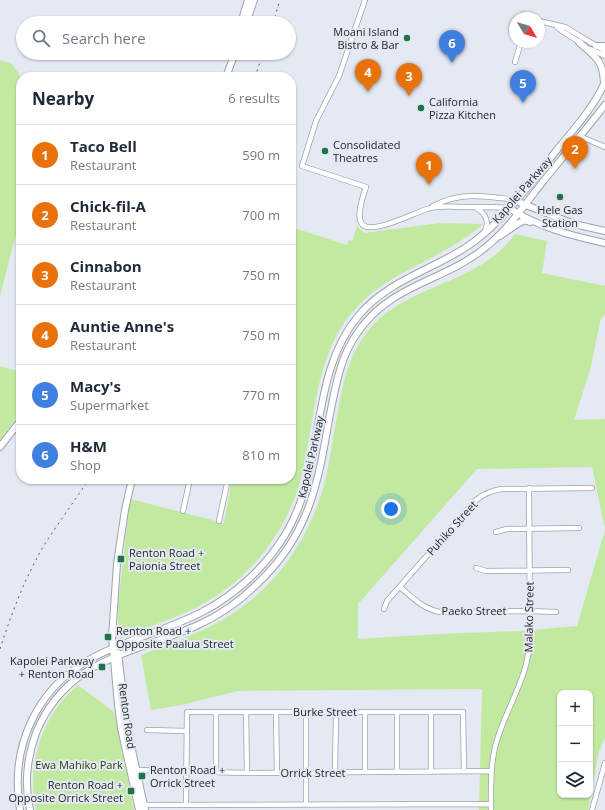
<!DOCTYPE html>
<meta charset="utf-8">
<style>
body{margin:0;font-family:"Open Sans",sans-serif;background:#f2f2f3;color:#1f2937}
.controls{position:absolute;right:12px;bottom:12px;display:grid;overflow:hidden;border-radius:8px;box-shadow:0 1px 3px #0004}
.controls button{width:36px;height:36px;display:grid;place-items:center;padding:0;border:0;border-bottom:1px solid #e0e1e3;background:#fff;color:#1f2937;font:20px sans-serif}
.compass{position:absolute;left:509px;top:12px;width:36px;height:36px;border-radius:50%;background:#fff;box-shadow:0 1px 3px #0004;rotate:128deg}
.you{position:absolute;left:391px;top:509px;width:14px;height:14px;margin:-10px;border:3px solid #fff;border-radius:50%;background:#1a73e8;box-shadow:0 0 0 6px #1a73e833}
.badge{display:grid;place-items:center;width:26px;height:26px;border-radius:50%;background:#111827;color:#fff;font-size:13px;font-weight:700}
.pin{position:absolute;translate:-50% -33px;filter:drop-shadow(0 1px 2px #0008)}
.pin::after{content:'';position:absolute;top:21px;width:14px;height:12px;background:inherit;clip-path:polygon(0 0,100% 0,50% 100%)}
.list{margin:0;padding:0;list-style:none}
h2{display:flex;justify-content:space-between;align-items:center;height:52px;margin:0;padding:0 16px;font-size:17px}
h2 small{font-size:13px;font-weight:400;color:#747a83}
.list li{display:grid;grid-template-columns:26px 1fr auto;gap:12px;align-items:center;box-sizing:border-box;height:60px;padding:0 16px;border-top:1px solid #e0e1e3}
.list b{display:block;font-size:15px;white-space:nowrap}
.list p{margin:0;font-size:13px;white-space:nowrap;color:#747a83}
.list em{font-size:13px;font-style:normal;color:#747a83}
.icon{flex:none;width:22px;height:22px;fill:none;stroke:currentColor;stroke-width:2;stroke-linecap:round;stroke-linejoin:round}
.map{position:relative;flex:none;width:605px;height:810px;overflow:hidden}
.search{position:absolute;background:#fff;box-shadow:0 1px 3px #0004;left:16px;top:16px;width:280px;height:44px;display:flex;align-items:center;gap:10px;box-sizing:border-box;padding:0 14px;border-radius:22px;color:#747a83;font-size:15px}
.panel{position:absolute;background:#fff;box-shadow:0 1px 3px #0004;left:16px;top:72px;width:280px;height:412px;border-radius:16px}
.map>svg:first-child{display:block}
</style>
<div class="map">
<svg width="605" height="810" viewBox="0 0 605 810">
<rect width="100%" height="100%" fill="#e4e9f3"/>
<path fill="#c2e9a0" fill-rule="evenodd" d="M0,60L12,64L21,77V215L0,296Z
M440,223L483,224C438,264 381,270 344,323C322,356 317,394 310,432C307,450 304,468 299,486C283,537 247,581 199,606C174,619 147,627 121,638L118,629V606L130,499L224,523L232,479H291V227L347,245L349,240L352,241L357,226L364,233Z
M515,234L547,241L542,273L605,286V314L601,318L590,370L574,420L605,419V529L592,467L477,469L358,604V639L440,634L519,631L577,626L605,530V738L599,751L588,810H479L482,689L238,691L181,705L151,710L141,655C169,644 198,634 224,619C269,593 302,550 319,501C327,479 330,456 334,433C341,398 344,360 368,331C406,283 478,286 515,234ZM560,693H590V795H560Z
M0,366L21,372V411L0,441Z
M78,685L114,712L134,810H36C26,764 42,715 78,685Z"/>
<g fill="none" stroke-linecap="round" stroke-linejoin="round">
<defs>
<path id="street" d="M365,0L339,76L316,121L302,166L366,187C363,196 355,218 363,225C374,234 414,213 427,209C440,205 453,207 466,207C481,207 495,207 509,208
M539,21L565,27L605,51
M557,27L562,31L581,43
M590,49L605,56
M515,62L521,42
M579,136L605,147
M433,206C462,191 485,196 517,200
M475,207C485,213 490,220 485,231
M183,511L190,479
M219,521L228,479
M496,532L507,529L579,528
M476,568L486,571L568,570
M400,587C412,597 423,609 440,612L530,611L556,612
M384,609L387,601L476,500C484,494 492,490 502,489L592,488
M216,712V772
M246,712L247,773
M276,712L277,773
M306,712V805
M365,712V772
M397,712V772
M147,730L187,731
M136,770L247,773L491,771
M335,772L336,712
M431,772V712
M186,804L187,712H463L464,771
M144,805L491,804
M491,810C491,785 490,760 498,737C509,703 529,675 530,638L529,488
M592,810L605,763"/>
<path id="secondary" d="M241,23L248,0
M246,23L254,0
M579,42C596,58 603,59 604,84
M596,46H605
M226,77L235,53
M521,203L574,224L605,231
M509,208C538,227 572,236 605,243
M500,236C506,232 519,222 523,221C526,220 528,221 530,222
M0,447L21,420
M132,479L125,510L117,564L112,637L118,705L121,728L139,810
M118,653L127,727L145,810
M20,810C15,780 18,750 31,722C65,648 138,645 202,612C220,603 236,591 251,577C277,552 297,520 306,484C322,427 319,362 359,315C389,280 432,270 468,246C502,223 531,183 556,151C574,129 594,107 605,82
M30,810C24,784 27,758 36,733C66,659 132,654 196,626C218,616 239,602 256,585C310,535 318,483 330,414C336,385 340,357 358,332C392,283 444,282 486,247C508,229 524,206 541,184C562,158 584,132 605,105"/>
</defs>
<use href="#street" stroke="#9ea2ac" stroke-width="6"/>
<use href="#secondary" stroke="#9ea2ac" stroke-width="8"/>
<use href="#street" stroke="#fff" stroke-width="4.5"/>
<use href="#secondary" stroke="#fff" stroke-width="6"/>
<path stroke="#5a5d63" stroke-width="1" stroke-dasharray="2 4" stroke-linecap="butt" d="M273,23L280,0
M255,77L263,53
M0,649C12,612 26,575 46,542C60,521 75,500 89,479"/>
</g>
<g fill="#217244" stroke="#e4e9f3" stroke-width="1.5">
<circle cx="407" cy="38" r="4"/>
<circle cx="421" cy="108" r="4"/>
<circle cx="325" cy="151" r="4"/>
<circle cx="560" cy="197" r="4"/>
<rect x="117" y="555" width="8" height="8" rx="2"/>
<rect x="104" y="633" width="8" height="8" rx="2"/>
<rect x="98" y="663" width="8" height="8" rx="2"/>
<rect x="138" y="772" width="8" height="8" rx="2"/>
<rect x="127" y="787" width="8" height="8" rx="2"/>
</g>
<g text-anchor="middle" stroke-width="4" stroke-linejoin="round" paint-order="stroke">
<g font-size="11" fill="#1f2125" stroke="#e4e9f3" text-anchor="start">
<text x="399" y="36" text-anchor="end">Moani Island<tspan x="399" dy="13">Bistro &amp; Bar</tspan></text>
<text x="429" y="106">California<tspan x="429" dy="13">Pizza Kitchen</tspan></text>
<text x="333" y="149">Consolidated<tspan x="333" dy="13">Theatres</tspan></text>
<text x="560" y="214" text-anchor="middle">Hele Gas<tspan x="560" dy="13">Station</tspan></text>
<text x="129" y="557">Renton Road +<tspan x="129" dy="13">Paionia Street</tspan></text>
<text x="116" y="635">Renton Road +<tspan x="116" dy="13">Opposite Paalua Street</tspan></text>
<text x="94" y="665" text-anchor="end">Kapolei Parkway<tspan x="94" dy="13">+ Renton Road</tspan></text>
<text x="150" y="774">Renton Road +<tspan x="150" dy="13">Orrick Street</tspan></text>
<text x="123" y="789" text-anchor="end">Renton Road +<tspan x="123" dy="13">Opposite Orrick Street</tspan></text>
</g>
<g font-size="11" fill="#1f2125" stroke="#e4e9f3">
<text transform="translate(522 190) rotate(-49)" y="4">Kapolei Parkway</text>
<text transform="translate(311 457) rotate(-77)" y="4">Kapolei Parkway</text>
<text transform="translate(452 528) rotate(-48)" y="4">Puhiko Street</text>
<text x="474" y="615">Paeko Street</text>
<text transform="translate(529 617) rotate(-89)" y="4">Malako Street</text>
<text x="325" y="716">Burke Street</text>
<text transform="translate(127 716) rotate(82)" y="4">Renton Road</text>
<text x="313" y="777">Orrick Street</text>
</g>
<g font-size="11" fill="#273f0a" stroke="#e4e9f3">
<text x="79" y="769">Ewa Mahiko Park</text>
</g>
</g>
</svg>
<div class="controls">
<button>+</button>
<button>−</button>
<button><svg class="icon" aria-label="layers" viewBox="0 0 24 24"><path d="M12 4l9 5-9 5-9-5zM3 14l9 5 9-5"/></svg></button>
</div>
<svg class="compass" viewBox="-18 -18 36 36"><path d="M0-13l5 13h-10z" fill="#e53935"/><path d="M0 13l5-13h-10z" fill="#747a83"/></svg>
<div class="you"></div>
<div class="pin badge" style="left:429px;top:185px;background:#e8710a">1</div>
<div class="pin badge" style="left:575px;top:169px;background:#e8710a">2</div>
<div class="pin badge" style="left:409px;top:96px;background:#e8710a">3</div>
<div class="pin badge" style="left:368px;top:92px;background:#e8710a">4</div>
<div class="pin badge" style="left:523px;top:103px;background:#3f7fe0">5</div>
<div class="pin badge" style="left:452px;top:63px;background:#3f7fe0">6</div>
<div class="search"><svg class="icon" aria-label="search" viewBox="0 0 24 24"><circle cx="10" cy="10" r="6"/><path d="M15 15l6 6"/></svg>Search here</div>
<section class="panel">
<h2>Nearby<small>6 results</small></h2>
<ul class="list">
<li><span class="badge" style="background:#e8710a">1</span><div><b>Taco Bell</b><p>Restaurant</p></div><em>590 m</em></li>
<li><span class="badge" style="background:#e8710a">2</span><div><b>Chick-fil-A</b><p>Restaurant</p></div><em>700 m</em></li>
<li><span class="badge" style="background:#e8710a">3</span><div><b>Cinnabon</b><p>Restaurant</p></div><em>750 m</em></li>
<li><span class="badge" style="background:#e8710a">4</span><div><b>Auntie Anne's</b><p>Restaurant</p></div><em>750 m</em></li>
<li><span class="badge" style="background:#3f7fe0">5</span><div><b>Macy's</b><p>Supermarket</p></div><em>770 m</em></li>
<li><span class="badge" style="background:#3f7fe0">6</span><div><b>H&amp;M</b><p>Shop</p></div><em>810 m</em></li>
</ul>
</section>
</div>
